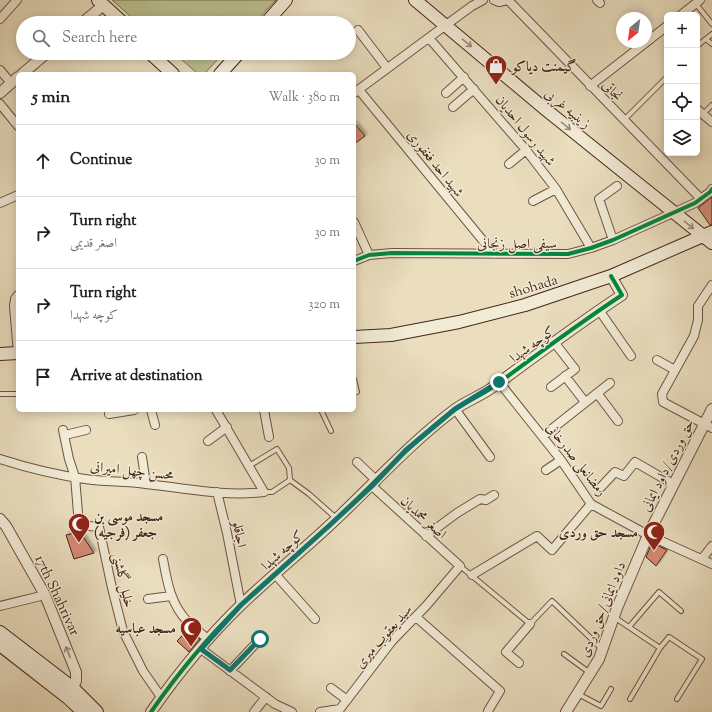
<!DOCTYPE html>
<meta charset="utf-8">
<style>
body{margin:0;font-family:"Sorts Mill Goudy",Amiri,serif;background:#f2f2f2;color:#202124}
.controls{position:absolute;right:12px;top:12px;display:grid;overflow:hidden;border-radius:6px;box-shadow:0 2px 10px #0003}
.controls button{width:36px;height:36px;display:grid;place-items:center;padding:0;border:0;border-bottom:1px solid #e0e0e0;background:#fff;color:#202124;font:20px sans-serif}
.compass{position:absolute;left:616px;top:12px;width:36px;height:36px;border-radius:50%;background:#fff;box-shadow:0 2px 10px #0003;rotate:209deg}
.stop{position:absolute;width:12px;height:12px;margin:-9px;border:3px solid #0f766e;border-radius:50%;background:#fff}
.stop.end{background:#0f766e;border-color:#fff;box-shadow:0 1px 4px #0008}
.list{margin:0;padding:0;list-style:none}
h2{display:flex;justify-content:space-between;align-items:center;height:52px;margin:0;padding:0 16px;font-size:17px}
h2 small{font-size:13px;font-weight:400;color:#757577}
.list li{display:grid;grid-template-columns:26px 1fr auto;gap:12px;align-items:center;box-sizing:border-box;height:72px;padding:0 16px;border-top:1px solid #e0e0e0}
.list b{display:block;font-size:15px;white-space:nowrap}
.list p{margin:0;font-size:13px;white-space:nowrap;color:#757577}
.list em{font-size:13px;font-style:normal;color:#757577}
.icon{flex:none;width:22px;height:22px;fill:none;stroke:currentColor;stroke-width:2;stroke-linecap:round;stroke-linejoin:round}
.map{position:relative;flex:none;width:712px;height:712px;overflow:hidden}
.search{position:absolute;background:#fff;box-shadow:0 2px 10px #0003;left:16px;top:16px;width:340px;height:44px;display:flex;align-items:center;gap:10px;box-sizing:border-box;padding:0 14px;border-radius:22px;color:#757577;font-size:15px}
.panel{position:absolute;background:#fff;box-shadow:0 2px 10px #0003;left:16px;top:72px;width:340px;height:340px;border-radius:6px}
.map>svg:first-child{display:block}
</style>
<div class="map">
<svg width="712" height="712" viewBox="0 0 712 712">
<defs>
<filter id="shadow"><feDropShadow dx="2.5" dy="-2.5" stdDeviation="1" flood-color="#0004"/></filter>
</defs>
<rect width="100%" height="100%" fill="#eadebf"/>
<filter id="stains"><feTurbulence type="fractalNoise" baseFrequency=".005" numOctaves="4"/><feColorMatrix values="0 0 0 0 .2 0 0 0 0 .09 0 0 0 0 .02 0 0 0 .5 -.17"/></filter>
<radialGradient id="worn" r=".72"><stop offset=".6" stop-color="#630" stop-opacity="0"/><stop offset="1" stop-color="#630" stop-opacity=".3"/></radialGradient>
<path fill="#bac08f" stroke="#807252" d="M 112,0 L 276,0 L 254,23 L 138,23 Z
M 174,53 L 224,53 L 204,74 L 198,74 Z"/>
<path fill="#d68b74" stroke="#452515" filter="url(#shadow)" d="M 354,123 L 365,136 L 354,144 Z
M 712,197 L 712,225 L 710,225 L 698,208 Z
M 80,532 L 94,553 L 74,559 L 66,535 Z
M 652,543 L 667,550 L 656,566 L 646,557 Z
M 188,630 L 200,639 L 189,652 L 177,641 Z"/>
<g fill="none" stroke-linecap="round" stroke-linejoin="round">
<g stroke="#6e5340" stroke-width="6">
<path id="service" d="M 696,4 L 712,24
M 706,39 L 712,44
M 697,46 L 712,34
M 703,114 L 712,105
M 624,120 L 667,77
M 354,379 L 357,392 L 354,393
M 0,394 L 18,394
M 321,410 L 331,431
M 249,466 L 277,449 L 289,468 L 290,480
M 264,492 L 272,492 L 290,480 L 309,494 L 336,518
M 460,566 L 530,624 L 552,601 L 602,649
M 614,617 L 660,648
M 629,627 L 659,592 L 681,611
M 564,654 L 590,673
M 578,694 L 601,706 L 611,689
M 630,699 L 660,648 L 669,637 L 702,659 L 677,699"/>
</g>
<g stroke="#6e5340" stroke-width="10">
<path id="minor" d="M 494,0 L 499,2 L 508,0
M 508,0 L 701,199
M 597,0 L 600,3
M 681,15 L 700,0
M 0,19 L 17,0
M 358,30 L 387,68
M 429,38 L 526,150 L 556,189 L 591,248
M 0,70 L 11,83
M 590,86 L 667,26
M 359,90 L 494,254
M 354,93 L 446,25 L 472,6 L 483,0
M 446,93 L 464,77
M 0,104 L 18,126
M 453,107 L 474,89
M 697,109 L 712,122
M 509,164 L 526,150
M 533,201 L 556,189
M 0,203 L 18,195
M 354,222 L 369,255
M 613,240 L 599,199 L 617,186
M 354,261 L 369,255 L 392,253 L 568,254 L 591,248 L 613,240 L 695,203 L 710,192 L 712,189
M 712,285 L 698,306 L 698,320 L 694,336 L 662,394 L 663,402 L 712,428
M 599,310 L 631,356
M 18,353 L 14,306 L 15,299 L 18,295
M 657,360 L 675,370
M 565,376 L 585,402
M 499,382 L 561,460 L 591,504 L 648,535 L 712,564
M 551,387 L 575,369 L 554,342
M 597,393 L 618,421
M 455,409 L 490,457
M 151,410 L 155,425
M 264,410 L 269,437
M 109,414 L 134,410
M 63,430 L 69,459 L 75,477 L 79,525 L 99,527 L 112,588 L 123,631 L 143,671 L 161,697
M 65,435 L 86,430
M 543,436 L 610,383
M 208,441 L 227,427
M 142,457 L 146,484
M 0,459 C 28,468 57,475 85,479 C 105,482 126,481 146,484 C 185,488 224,497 264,492 L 216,410
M 357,462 L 377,481
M 546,470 L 561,460
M 601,487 L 615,472 L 624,476 L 635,462 L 673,484
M 217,492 L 227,533 L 241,605
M 426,536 L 457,513 L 480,499 L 486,500 L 494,495
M 163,559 C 167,582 171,605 188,622 C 194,628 202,634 209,640
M 702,559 L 712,546
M 275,574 L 315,619
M 472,575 L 537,536 L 552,550 L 591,504
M 148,599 L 171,596
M 0,606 L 45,595
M 416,617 L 500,691 L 488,711
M 201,649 L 275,704 L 292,712
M 519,663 L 506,652 L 530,624
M 230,671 L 260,639
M 331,688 L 347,700
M 254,712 L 266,697
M 320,712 L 340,709 L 392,641 L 426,606 L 460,566 L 372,486"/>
</g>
<g stroke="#6e5340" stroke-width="12">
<path id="tertiary" d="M 82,23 L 100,8
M 22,74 L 47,53
M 0,93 L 18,77
M 0,519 L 6,526 L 45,595 L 76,672 L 76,681 L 69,695
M 151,712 C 176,676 209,636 241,605 C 270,577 301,552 331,524 C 372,486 409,444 454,410 C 466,401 481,396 493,387 C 535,356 578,324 622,295 L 611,276
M 566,712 L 599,659 L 617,608 L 648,535 L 712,409"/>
</g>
<g stroke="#452515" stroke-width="14">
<path id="secondary" d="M 98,0 L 123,23
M 415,0 L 545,109 L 712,243
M 266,23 L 286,0
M 150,53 L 173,74
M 220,74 L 239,53
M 354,337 L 391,335 L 459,322 L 525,305 L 611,276 L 712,232
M 0,354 L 18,353
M 0,632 L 73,688 L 97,712
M 0,645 L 68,698 L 83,712"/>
</g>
<use href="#service" stroke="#f1ead5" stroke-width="4"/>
<use href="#minor" stroke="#f1ead5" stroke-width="8"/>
<use href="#tertiary" stroke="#f1ead5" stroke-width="10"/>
<use href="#secondary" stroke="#f1ead5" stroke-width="12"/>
<g stroke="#f1ead5" stroke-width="6">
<path id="cycleway" d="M 354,261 L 369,255 L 392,253 L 568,254 L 591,248 L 613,240 L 695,203 L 710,192 L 712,189
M 151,712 C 176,676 209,636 241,605 C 270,577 301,552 331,524 C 372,486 409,444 454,410 C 466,401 481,396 493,387 C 535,356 578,324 622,295 L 611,276"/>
</g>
<use href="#cycleway" stroke="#00873e" stroke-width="4"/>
</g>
<defs><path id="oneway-shaft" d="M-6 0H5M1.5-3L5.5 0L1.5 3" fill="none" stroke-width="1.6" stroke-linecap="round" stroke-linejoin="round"/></defs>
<g stroke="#9b8875">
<use href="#oneway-shaft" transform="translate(467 43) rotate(40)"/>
<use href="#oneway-shaft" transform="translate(566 126) rotate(39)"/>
<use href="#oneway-shaft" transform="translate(689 225) rotate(39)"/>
<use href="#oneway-shaft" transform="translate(68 652) rotate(-112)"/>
</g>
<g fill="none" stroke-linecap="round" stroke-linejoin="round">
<path stroke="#0f766e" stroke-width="5" d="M 260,639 L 230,670 L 201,649 L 241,605 L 331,524 L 372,486 L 406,450 L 455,409 L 499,382"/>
</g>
<defs>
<g id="shop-pin" transform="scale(1.15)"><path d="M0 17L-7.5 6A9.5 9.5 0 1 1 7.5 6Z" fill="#8f2418" stroke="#f1ead5"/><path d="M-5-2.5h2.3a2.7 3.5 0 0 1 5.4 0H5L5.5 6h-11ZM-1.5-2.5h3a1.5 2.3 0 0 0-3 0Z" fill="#fff"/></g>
<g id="mosque-pin" transform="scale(1.15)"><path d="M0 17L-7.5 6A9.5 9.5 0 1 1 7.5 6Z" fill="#8f2418" stroke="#f1ead5"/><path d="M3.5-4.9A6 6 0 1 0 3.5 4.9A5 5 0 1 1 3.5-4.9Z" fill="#fff"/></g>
</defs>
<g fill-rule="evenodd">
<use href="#shop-pin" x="496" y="66"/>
<use href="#mosque-pin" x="79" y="524"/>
<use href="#mosque-pin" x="654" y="532"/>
<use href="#mosque-pin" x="191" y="628"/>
</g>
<g text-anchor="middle" stroke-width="3" stroke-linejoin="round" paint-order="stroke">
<g font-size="14" font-weight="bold" fill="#452515" stroke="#f1ead5" text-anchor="start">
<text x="512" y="71">گیمنت دیاکو</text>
<text x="94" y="521">مسجد موسی بن<tspan x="94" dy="16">جعفر (فرجیه)</tspan></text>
<text x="638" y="537" text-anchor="end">مسجد حق وردی</text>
<text x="176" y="633" text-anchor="end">مسجد عباسیه</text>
</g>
<g font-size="14" fill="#452515" stroke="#f1ead5">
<text transform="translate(613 90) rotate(46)" y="5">نجاتی</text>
<text transform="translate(568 108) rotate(39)" y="5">زینبیه غربی</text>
<text transform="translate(526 130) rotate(51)" y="5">شهید رسول احدیان</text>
<text transform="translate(436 163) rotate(51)" y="5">شهید احد فغفوری</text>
<text x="517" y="248">سیفی اصل زنجانی</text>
<text transform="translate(533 286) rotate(-17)" y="5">shohada</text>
<text transform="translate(532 344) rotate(-36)" y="5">کوچه شهدا</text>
<text transform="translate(577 459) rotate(52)" y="5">رمضانعلی صدرخانی</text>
<text transform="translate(667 465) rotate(-63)" y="5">حق وردی/داود ایمانی</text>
<text transform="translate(132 470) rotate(6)" y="5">محسن چهل امیرانی</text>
<text transform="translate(424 517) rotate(42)" y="5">اصغر محمدیان</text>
<text transform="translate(240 534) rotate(79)" y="5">اجاقلو</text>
<text transform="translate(282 550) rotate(-42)" y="5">کوچه شهدا</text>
<text transform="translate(124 580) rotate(77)" y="5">خلیل گلشنی</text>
<text transform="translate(58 595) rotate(65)" y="5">17th Shahrivar</text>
<text transform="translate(602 609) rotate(-68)" y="5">داود ایمانی/حق وردی</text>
<text transform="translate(383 636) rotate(-49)" y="5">سید یعقوب میری</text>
</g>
</g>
<rect width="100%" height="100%" filter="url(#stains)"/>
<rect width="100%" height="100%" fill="url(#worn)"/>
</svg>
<div class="controls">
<button>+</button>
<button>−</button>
<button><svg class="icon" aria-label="locate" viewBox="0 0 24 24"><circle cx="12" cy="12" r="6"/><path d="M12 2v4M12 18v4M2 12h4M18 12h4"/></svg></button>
<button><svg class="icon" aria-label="layers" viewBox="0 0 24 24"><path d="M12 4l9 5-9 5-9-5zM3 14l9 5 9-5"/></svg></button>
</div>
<svg class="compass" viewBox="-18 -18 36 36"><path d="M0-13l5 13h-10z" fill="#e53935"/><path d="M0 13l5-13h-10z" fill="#757577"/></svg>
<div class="stop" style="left:260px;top:639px"></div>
<div class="stop end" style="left:499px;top:382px"></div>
<div class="search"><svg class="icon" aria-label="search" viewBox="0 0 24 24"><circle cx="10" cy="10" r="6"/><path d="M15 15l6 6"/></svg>Search here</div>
<section class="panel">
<h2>5 min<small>Walk · 380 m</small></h2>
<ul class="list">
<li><svg class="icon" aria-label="ahead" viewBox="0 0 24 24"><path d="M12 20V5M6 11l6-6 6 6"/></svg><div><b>Continue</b></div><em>30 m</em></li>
<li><svg class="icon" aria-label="right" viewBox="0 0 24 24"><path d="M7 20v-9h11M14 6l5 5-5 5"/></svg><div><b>Turn right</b><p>اصغر قدیمی</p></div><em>30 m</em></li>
<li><svg class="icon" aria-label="right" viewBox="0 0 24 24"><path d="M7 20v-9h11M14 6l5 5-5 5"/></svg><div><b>Turn right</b><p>کوچه شهدا</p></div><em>320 m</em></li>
<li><svg class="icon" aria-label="arrive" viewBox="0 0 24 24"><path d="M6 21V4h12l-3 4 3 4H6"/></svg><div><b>Arrive at destination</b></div></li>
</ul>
</section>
</div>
